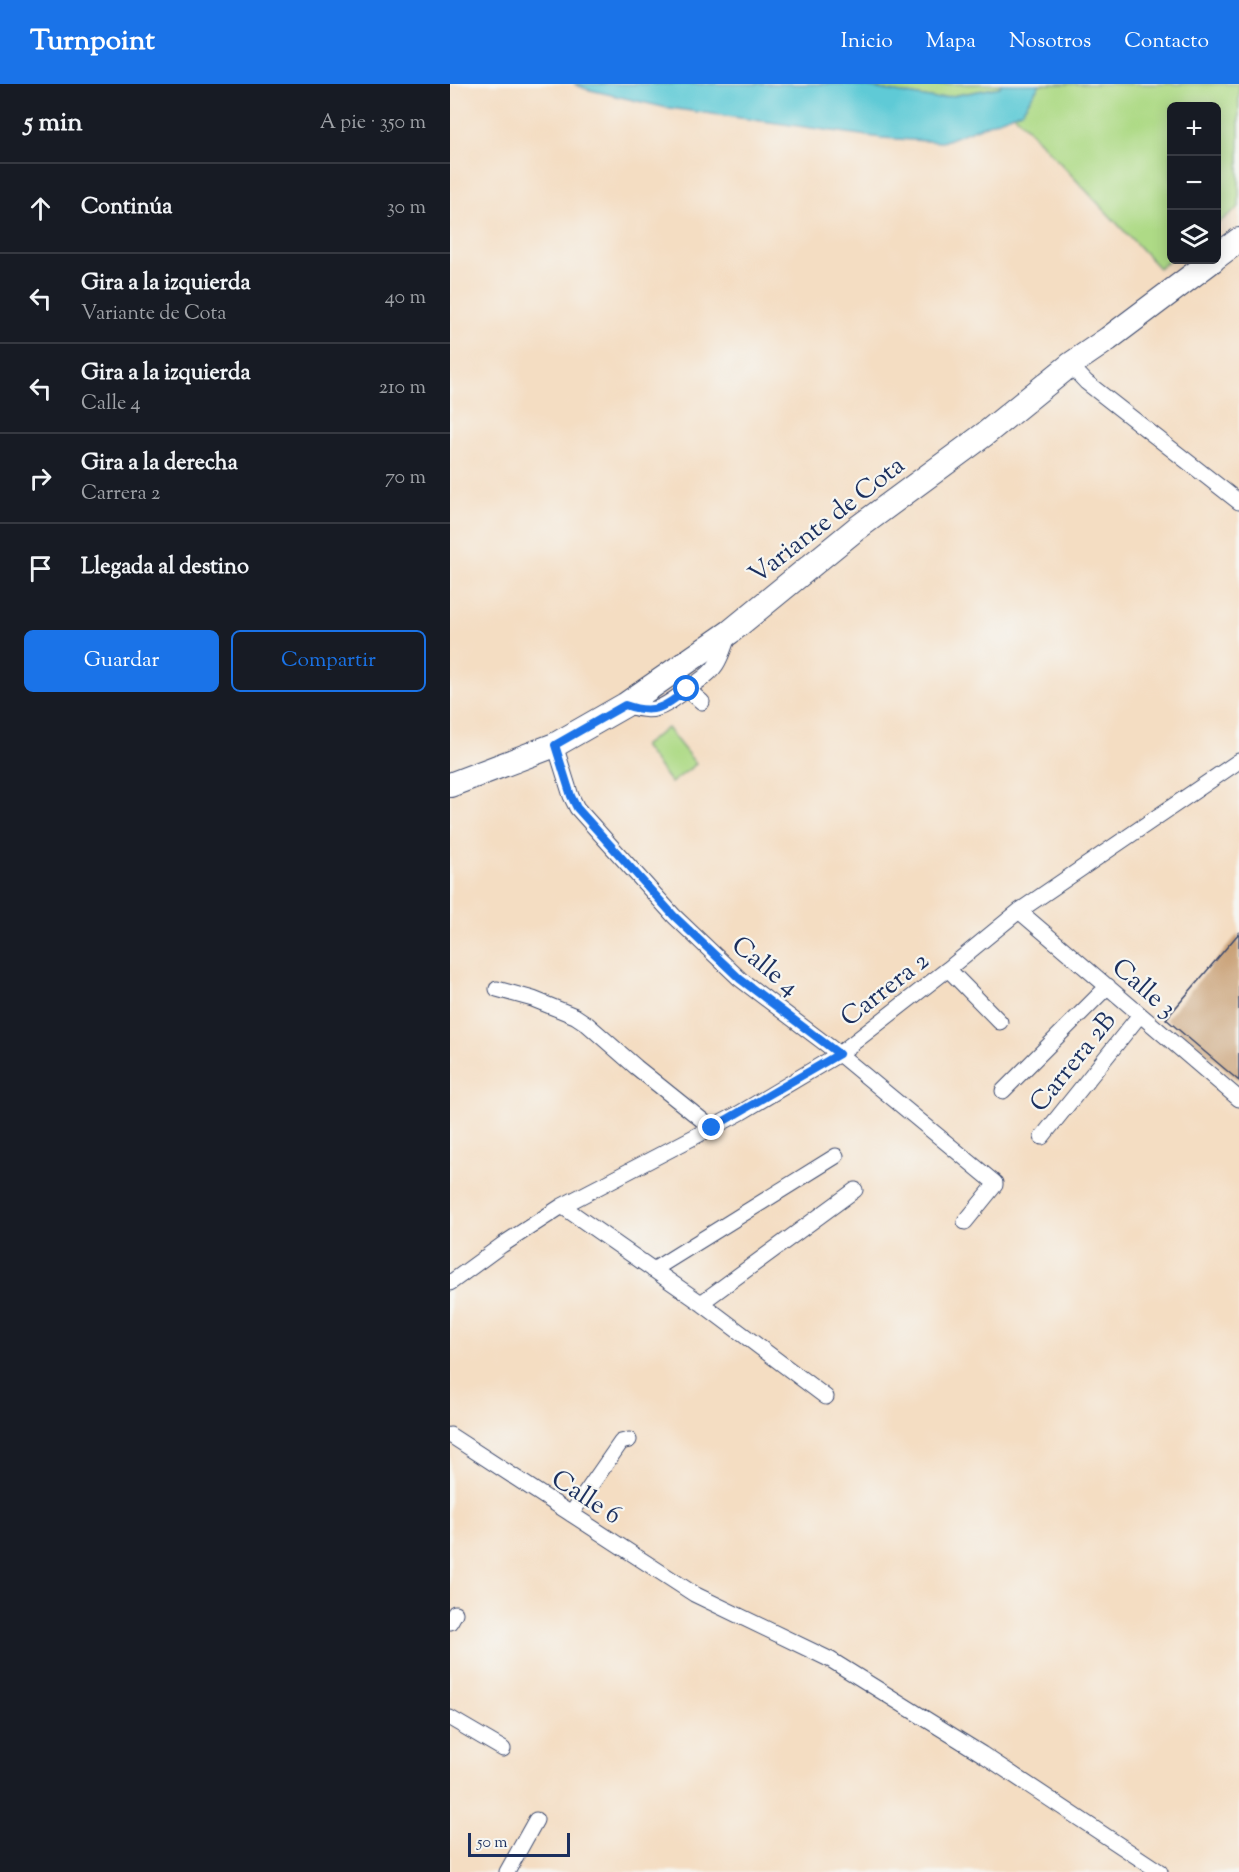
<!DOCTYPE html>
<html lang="es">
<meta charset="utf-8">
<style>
body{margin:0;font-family:"Sorts Mill Goudy",serif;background:#242831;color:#f1f3f6}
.controls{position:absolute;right:18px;top:18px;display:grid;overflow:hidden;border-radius:9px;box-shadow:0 3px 15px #0003}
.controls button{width:54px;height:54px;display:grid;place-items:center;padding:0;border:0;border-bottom:2px solid #363941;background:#171b24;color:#f1f3f6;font:30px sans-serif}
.scale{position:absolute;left:18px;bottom:15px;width:102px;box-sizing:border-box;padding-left:6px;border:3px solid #1b2f5e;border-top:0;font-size:16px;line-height:21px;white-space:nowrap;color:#1b2f5e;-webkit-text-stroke:4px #f6f6f2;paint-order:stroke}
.stop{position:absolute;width:18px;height:18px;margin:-14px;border:4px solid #1a73e8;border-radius:50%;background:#fff}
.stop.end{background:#1a73e8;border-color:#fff;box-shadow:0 2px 6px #0008}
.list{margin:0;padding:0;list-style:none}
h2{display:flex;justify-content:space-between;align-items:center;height:78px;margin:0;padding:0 24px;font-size:26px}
h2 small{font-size:20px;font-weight:400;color:#9ea1a6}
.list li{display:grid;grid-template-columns:39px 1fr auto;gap:18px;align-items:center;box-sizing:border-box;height:90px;padding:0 24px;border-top:2px solid #363941}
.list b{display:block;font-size:22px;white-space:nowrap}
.list p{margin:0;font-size:20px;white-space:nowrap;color:#9ea1a6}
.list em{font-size:20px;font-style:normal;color:#9ea1a6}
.actions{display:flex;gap:12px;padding:18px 24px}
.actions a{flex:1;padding:14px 0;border:2px solid #1a73e8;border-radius:9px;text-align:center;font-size:21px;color:#1a73e8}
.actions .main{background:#1a73e8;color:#fff}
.icon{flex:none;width:33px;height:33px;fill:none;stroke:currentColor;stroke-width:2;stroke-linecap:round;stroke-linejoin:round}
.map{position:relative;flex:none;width:789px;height:1788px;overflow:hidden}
header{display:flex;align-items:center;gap:36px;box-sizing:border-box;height:84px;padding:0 30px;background:#1a73e8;color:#fff}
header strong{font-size:28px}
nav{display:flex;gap:33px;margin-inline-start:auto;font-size:21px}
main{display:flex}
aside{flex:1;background:#171b24}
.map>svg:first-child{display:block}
</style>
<header>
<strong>Turnpoint</strong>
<nav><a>Inicio</a><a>Mapa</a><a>Nosotros</a><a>Contacto</a></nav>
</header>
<main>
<aside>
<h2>5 min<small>A pie · 350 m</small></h2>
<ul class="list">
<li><svg class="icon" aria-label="ahead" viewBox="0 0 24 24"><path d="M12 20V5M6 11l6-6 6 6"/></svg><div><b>Continúa</b></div><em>30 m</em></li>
<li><svg class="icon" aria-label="left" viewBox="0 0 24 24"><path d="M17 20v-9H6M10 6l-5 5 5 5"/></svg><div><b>Gira a la izquierda</b><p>Variante de Cota</p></div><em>40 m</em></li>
<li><svg class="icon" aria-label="left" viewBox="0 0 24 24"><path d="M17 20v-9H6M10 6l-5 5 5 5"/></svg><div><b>Gira a la izquierda</b><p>Calle 4</p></div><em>210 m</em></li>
<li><svg class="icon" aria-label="right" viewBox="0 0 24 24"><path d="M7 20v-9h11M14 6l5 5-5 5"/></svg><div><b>Gira a la derecha</b><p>Carrera 2</p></div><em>70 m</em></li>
<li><svg class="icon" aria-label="arrive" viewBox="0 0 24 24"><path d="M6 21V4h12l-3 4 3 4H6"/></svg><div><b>Llegada al destino</b></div></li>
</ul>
<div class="actions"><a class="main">Guardar</a><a>Compartir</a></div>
</aside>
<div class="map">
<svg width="789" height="1788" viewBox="0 0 789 1788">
<rect width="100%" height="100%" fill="#f6f6f2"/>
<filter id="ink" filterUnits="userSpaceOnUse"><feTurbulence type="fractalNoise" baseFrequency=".0167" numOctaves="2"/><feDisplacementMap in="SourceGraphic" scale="12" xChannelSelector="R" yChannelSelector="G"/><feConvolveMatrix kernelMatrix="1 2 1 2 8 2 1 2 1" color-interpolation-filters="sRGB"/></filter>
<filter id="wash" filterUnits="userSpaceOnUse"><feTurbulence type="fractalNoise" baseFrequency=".008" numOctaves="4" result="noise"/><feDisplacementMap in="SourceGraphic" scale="24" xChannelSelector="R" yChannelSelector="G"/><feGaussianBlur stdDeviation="1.35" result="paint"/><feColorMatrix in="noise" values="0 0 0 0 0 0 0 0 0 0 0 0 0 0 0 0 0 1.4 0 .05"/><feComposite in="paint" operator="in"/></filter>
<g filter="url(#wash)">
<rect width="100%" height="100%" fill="#f4ddc2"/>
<path fill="#aeda86" stroke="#648472" stroke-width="1.5" d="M 399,0 L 551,0 L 550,3 L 486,15 Z
M 590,0 L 789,0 L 789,123 L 767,140 L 766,22 L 722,22 L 721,175 L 709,184 L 564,30 L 572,26 Z
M 217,644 L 246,680 L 221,699 L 193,662 Z"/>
<path fill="#5ecad6" stroke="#3c7c9a" stroke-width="1.5" d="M 124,0 L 399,0 L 486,15 L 550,3 L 551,0 L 590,0 L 572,27 L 492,58 L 432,54 L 213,23 L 136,5 Z"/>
<g id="blocks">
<path fill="#caa379" d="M 789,849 L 789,997 L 716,935 Z"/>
</g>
</g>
<g filter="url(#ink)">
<use href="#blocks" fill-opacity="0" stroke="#3c496d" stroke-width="1.5"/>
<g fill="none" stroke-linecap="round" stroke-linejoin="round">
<g stroke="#3c496d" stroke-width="17">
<path id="minor" d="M 620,281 L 636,298 L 789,418
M 237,605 L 252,618
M 175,621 C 206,632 213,623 238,605 C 248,597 259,592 266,581 C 272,572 275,560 279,550
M 105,661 L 121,712 L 127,724 L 224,832 L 290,895 L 389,970 L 545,1099 L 545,1101 L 515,1138
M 569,827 L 789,1015
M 498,885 L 550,938
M 47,905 L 83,915 L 125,932 L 137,940 L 186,983 L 262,1044
M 553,1007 L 658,902
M 592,1053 L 689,932
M 112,1122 L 251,1219 L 376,1313
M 203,1186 L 386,1072
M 0,1199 L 52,1161 L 112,1122 L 290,1029 L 389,970 L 498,885 L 569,827 L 789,677
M 251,1219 L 405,1106
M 0,1351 L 244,1510 L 381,1576 L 532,1670 L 710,1788
M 121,1430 L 171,1358 L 179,1356
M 0,1538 L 5,1529
M 0,1634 L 53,1665
M 57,1788 L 86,1736"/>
</g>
<g stroke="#3c496d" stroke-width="26">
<path id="primary" d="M 766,173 L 789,156
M 0,701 L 105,661 L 175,621 L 280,548 L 406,445 L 535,350 L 620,281 L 658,255 L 763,176"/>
</g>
<use href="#minor" stroke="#fff" stroke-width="15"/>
<use href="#primary" stroke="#fff" stroke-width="24"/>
</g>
</g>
<g fill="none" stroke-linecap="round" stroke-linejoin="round" filter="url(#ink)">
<path stroke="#1a73e8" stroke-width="8" d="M 237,605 C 215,624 203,631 175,621 L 105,661 L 121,712 L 127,724 L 224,832 L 290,895 L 389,970 L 262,1044"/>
</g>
<g text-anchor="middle" stroke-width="4.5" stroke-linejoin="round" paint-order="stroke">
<g font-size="26" fill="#1b2f5e" stroke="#f6f6f2">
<text transform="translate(376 435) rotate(-38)" y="9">Variante de Cota</text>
<text transform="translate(316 881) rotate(39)" y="9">Calle 4</text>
<text transform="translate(695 903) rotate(41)" y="9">Calle 3</text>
<text transform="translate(434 904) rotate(-38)" y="9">Carrera 2</text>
<text transform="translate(622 977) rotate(-51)" y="9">Carrera 2B</text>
<text transform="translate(137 1412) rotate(33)" y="9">Calle 6</text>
</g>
</g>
</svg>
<div class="controls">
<button>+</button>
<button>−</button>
<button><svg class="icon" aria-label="layers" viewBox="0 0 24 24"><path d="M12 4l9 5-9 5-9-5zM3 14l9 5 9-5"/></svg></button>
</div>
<div class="scale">50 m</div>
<div class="stop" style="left:237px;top:605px"></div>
<div class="stop end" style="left:262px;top:1044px"></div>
</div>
</main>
